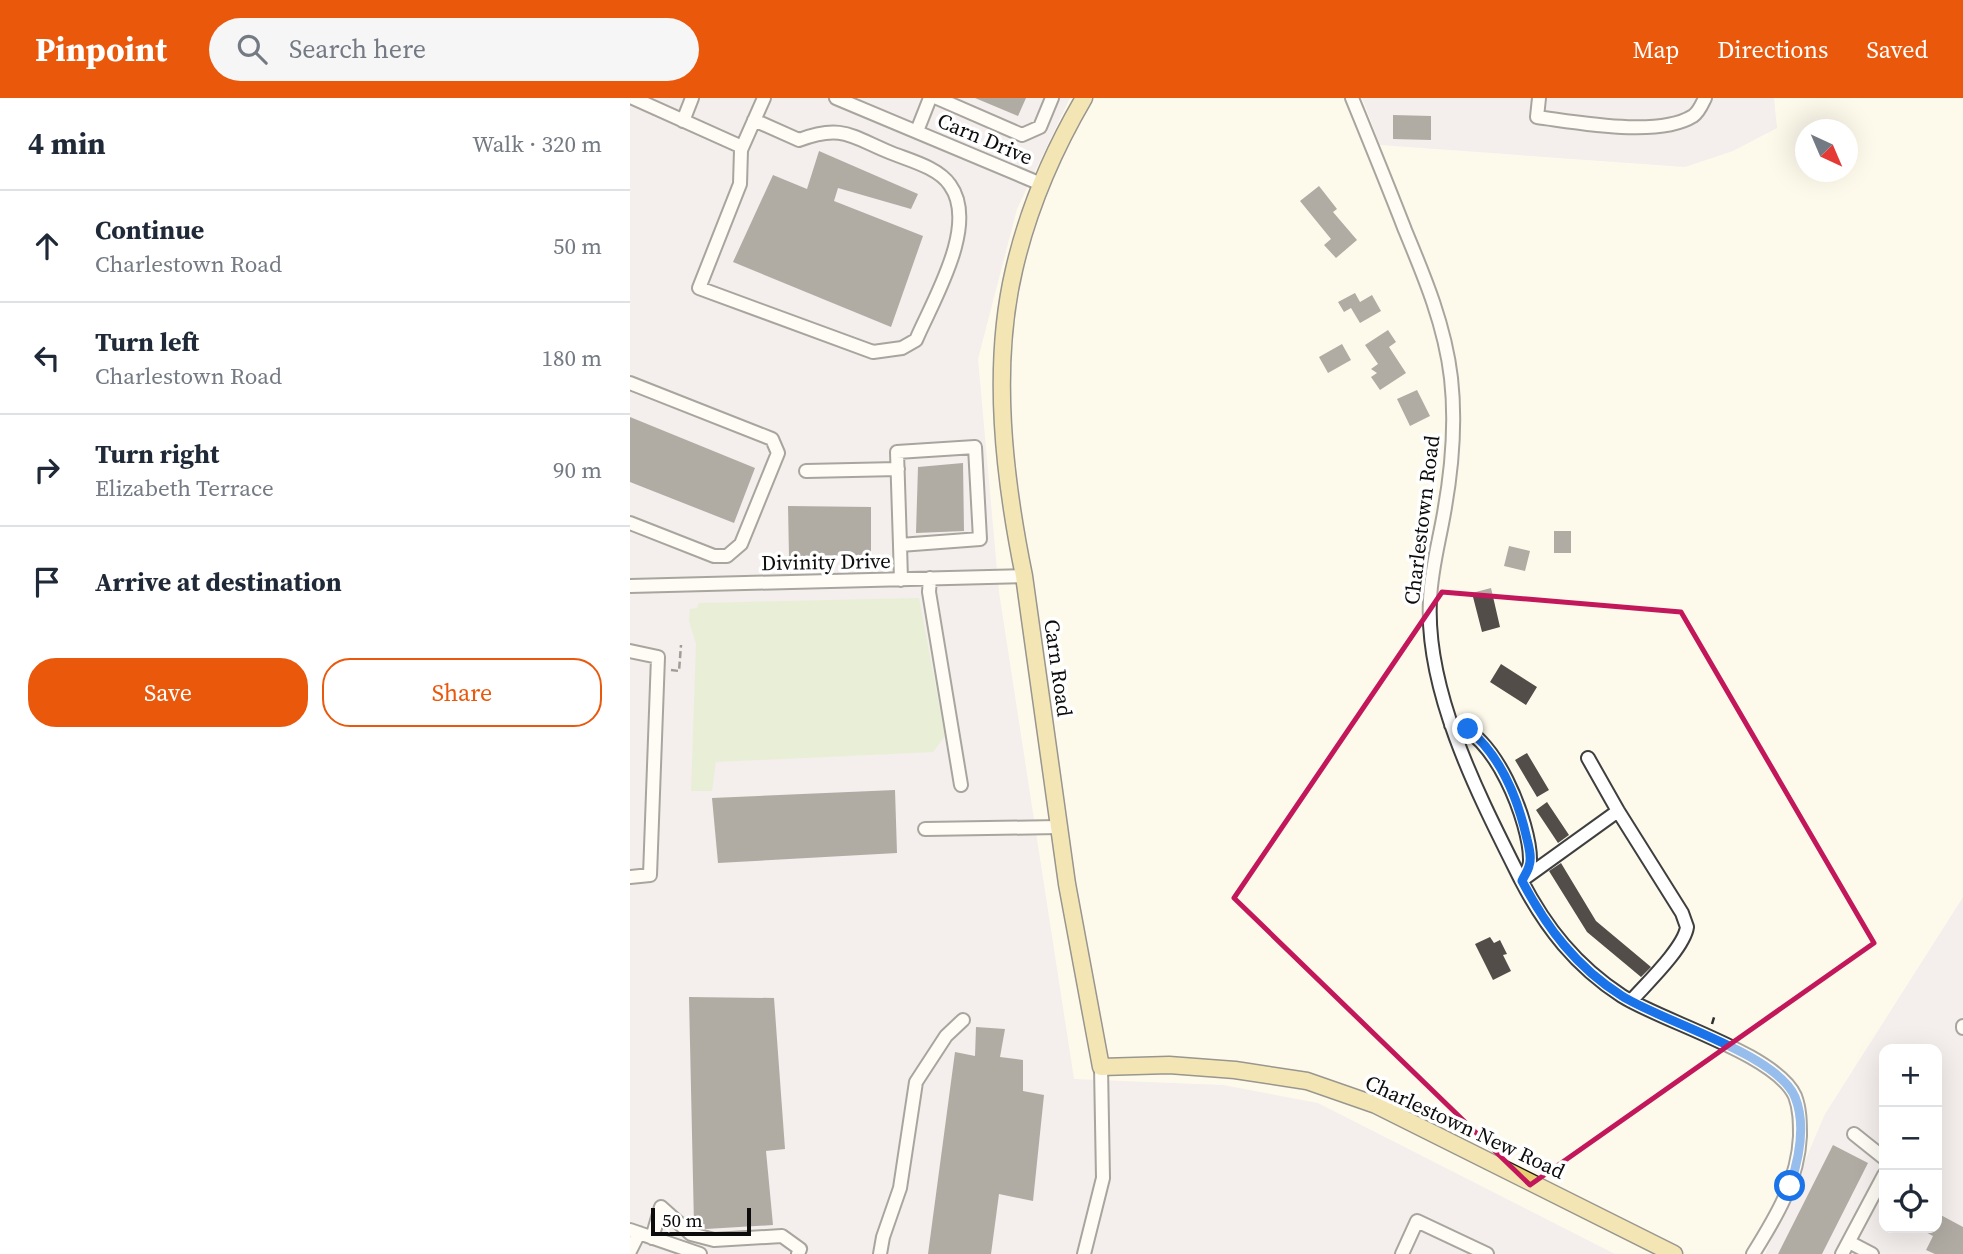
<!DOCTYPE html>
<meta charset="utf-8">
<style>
body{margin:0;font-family:"Source Serif 4",serif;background:#f6f6f7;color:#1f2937}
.controls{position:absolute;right:21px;bottom:21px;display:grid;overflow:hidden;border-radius:14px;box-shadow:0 7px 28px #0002}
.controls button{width:63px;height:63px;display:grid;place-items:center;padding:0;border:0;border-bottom:2px solid #e0e1e3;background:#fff;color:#1f2937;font:35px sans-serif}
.compass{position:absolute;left:1165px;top:21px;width:63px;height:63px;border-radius:50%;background:#fff;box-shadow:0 7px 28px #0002;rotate:136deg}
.scale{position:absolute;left:21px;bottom:18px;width:100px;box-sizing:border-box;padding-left:7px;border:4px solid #0c0c0c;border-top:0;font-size:19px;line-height:24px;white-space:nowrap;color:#0c0c0c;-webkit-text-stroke:5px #fff;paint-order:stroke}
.stop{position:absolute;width:21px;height:21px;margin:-16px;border:5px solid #1a73e8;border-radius:50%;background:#fff}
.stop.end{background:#1a73e8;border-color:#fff;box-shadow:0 2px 7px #0008}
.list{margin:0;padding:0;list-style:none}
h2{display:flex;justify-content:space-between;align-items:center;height:91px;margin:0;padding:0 28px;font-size:30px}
h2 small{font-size:23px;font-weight:400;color:#747a83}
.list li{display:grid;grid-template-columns:46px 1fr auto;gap:21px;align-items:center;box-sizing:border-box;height:112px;padding:0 28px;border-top:2px solid #e0e1e3}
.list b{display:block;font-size:26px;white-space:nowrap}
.list p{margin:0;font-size:23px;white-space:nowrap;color:#747a83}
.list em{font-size:23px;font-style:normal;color:#747a83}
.actions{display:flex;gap:14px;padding:21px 28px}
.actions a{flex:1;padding:16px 0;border:2px solid #ea580c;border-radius:28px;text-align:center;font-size:24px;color:#ea580c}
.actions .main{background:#ea580c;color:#fff}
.icon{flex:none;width:38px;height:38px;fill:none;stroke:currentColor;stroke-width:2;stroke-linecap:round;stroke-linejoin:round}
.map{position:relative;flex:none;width:1333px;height:1156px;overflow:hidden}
header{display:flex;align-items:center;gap:42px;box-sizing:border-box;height:98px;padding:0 35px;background:#ea580c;color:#fff}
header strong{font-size:33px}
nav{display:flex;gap:38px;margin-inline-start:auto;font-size:24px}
.search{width:490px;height:63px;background:#f6f6f7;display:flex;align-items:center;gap:18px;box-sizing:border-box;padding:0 24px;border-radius:38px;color:#747a83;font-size:26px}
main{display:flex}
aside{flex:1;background:#fff}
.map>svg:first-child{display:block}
</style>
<header>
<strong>Pinpoint</strong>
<div class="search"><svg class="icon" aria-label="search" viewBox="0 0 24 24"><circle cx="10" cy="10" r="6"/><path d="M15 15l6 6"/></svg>Search here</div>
<nav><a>Map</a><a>Directions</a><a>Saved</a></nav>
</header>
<main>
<aside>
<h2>4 min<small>Walk · 320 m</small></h2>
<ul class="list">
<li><svg class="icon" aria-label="ahead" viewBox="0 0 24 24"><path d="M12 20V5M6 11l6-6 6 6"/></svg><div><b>Continue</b><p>Charlestown Road</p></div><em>50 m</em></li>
<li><svg class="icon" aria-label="left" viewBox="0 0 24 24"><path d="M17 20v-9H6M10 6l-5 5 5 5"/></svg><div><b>Turn left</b><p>Charlestown Road</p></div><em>180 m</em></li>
<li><svg class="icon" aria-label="right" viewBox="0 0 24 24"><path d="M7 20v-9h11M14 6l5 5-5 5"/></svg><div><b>Turn right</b><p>Elizabeth Terrace</p></div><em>90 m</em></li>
<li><svg class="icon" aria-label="arrive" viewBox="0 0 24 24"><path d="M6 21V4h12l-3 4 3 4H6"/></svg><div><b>Arrive at destination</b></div></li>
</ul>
<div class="actions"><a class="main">Save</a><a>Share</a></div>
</aside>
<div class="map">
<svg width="1333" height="1156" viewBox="0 0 1333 1156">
<rect width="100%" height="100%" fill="#fdfaec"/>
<path fill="#e9e1ea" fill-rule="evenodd" d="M 0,0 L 440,0 L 387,111 L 348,261 L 369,494 L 444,981 L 593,987 L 688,1005 L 985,1156 L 0,1156 Z
M 732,0 L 1144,0 L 1147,30 L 1103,53 L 1055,69 L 750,47 Z
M 1333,799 L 1333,1156 L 1135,1156 L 1195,1016 ZM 1254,951 L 1307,951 L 1307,1130 L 1254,1130 Z"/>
<path fill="#cee3ba" d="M 289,500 L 315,638 L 303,654 L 86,664 L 82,693 L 61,693 L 66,546 L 59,523 L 60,511 L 67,510 L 69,505 Z"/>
<path fill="#534d49" d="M 345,0 L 396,0 L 388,18 Z
M 763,17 L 801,18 L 801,42 L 763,41 Z
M 189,53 L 288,96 L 281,111 L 208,90 L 204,103 L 293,138 L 261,229 L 103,164 L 143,77 L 177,91 Z
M 689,88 L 707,111 L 703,114 L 727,142 L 706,160 L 694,147 L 701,141 L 670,103 Z
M 725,195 L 730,204 L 742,197 L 751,213 L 730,225 L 721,210 L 714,214 L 708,204 Z
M 758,232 L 766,244 L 759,249 L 776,275 L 750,292 L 741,279 L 747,275 L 741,271 L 748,266 L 735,247 Z
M 712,246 L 721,262 L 698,275 L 689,259 Z
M 787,292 L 800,318 L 780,328 L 767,301 Z
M 0,319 L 125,370 L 104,425 L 0,384 Z
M 333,365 L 334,433 L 286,435 L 288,369 Z
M 158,408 L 241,409 L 241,459 L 159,458 Z
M 924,433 L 941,433 L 941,455 L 924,455 Z
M 879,448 L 900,453 L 895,473 L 874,468 Z
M 861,490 L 870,529 L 852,534 L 842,495 Z
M 871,566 L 907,589 L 896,607 L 860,584 Z
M 897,655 L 919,692 L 907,699 L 885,662 Z
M 265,692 L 267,755 L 88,765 L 82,700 Z
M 917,704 L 939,737 L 928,745 L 906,712 Z
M 931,765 L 966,823 L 1021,869 L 1011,879 L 957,834 L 919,773 Z
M 860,839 L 864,845 L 870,842 L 877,856 L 873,857 L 881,873 L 863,882 L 845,846 Z
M 59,899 L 144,900 L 155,1051 L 136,1053 L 143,1127 L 76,1131 L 64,1127 Z
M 346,929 L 375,931 L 370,959 L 393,962 L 393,993 L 414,997 L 403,1103 L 369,1096 L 361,1156 L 298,1156 L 325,954 L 345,958 Z
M 1203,1047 L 1238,1065 L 1192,1156 L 1148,1156 Z
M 1307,1115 L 1333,1129 L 1333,1156 L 1305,1156 L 1296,1152 L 1303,1138 L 1288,1130 L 1307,1130 Z"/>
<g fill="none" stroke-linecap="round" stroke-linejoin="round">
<g stroke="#3f3f3f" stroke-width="16">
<path id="minor" d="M 3,0 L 112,49
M 206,0 L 411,86
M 307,0 L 392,37 L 410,29 L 422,0
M 722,0 C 740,44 758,88 775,132 C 795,180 815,228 821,280 C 826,324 822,371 814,415 C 809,444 801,472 800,502 C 795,595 850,700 891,782 C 916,830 946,868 992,898 C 1033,924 1146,956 1165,998 C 1170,1011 1170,1025 1170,1038 C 1168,1083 1146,1119 1123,1156
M 909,0 L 907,19 C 946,24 1028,40 1063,18 C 1069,14 1072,6 1075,0
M 124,22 L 169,42 C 211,26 221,38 259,54 C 278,62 308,69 320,87 C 349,127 303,202 286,242 L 272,250 L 243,254 L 69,190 L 110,86 L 111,52 L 134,0
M 53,23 L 62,0
M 287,33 L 300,0
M 0,285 L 142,341 L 148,355 L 111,446 L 97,458 L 84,458 L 0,425
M 176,373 L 268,371
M 270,447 L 267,354 L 345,349 L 350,441 L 270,447 L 271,482
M 300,480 L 299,494 L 331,687
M 0,488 L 394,478
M 0,553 L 28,559 L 20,777 L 0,779
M 821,627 C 863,629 901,726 900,763 C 900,770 895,776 892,783
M 958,660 L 988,713 L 1052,815 L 1057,829 C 1054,850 1016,886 1001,903
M 295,731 L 429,729
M 895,780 L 988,713
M 1333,928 L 1333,930
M 1224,1036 L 1254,1060
M 0,1132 L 70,1156
M 22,1140 L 31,1109 L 61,1136 L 84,1142 L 152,1138 L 170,1151 L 168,1156
M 1219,1144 L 1242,1156
M 0,1153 L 9,1135
M 250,1156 L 253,1139 L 270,1090 L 286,984 L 316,938 L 333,922
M 454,1156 L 473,1080 L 471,969
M 772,1156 L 787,1123 L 857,1156
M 1212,1156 L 1254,1077"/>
</g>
<g stroke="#1d1d1d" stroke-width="19">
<path id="major" d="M 454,0 C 423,53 398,111 384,172 C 361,270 374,380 394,478 L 437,786 L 471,969 L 539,967 L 605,972 L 677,983 L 746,1007 L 1044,1156"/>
</g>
<path stroke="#2e2e2e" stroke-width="2.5" stroke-dasharray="7 3.5" stroke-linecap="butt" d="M 41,572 L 49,573 L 51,547
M 1082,926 L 1085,916"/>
<use href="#minor" stroke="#fff" stroke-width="12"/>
<use href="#major" stroke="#e9cf70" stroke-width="16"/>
</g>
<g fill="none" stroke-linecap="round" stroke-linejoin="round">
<path stroke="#1a73e8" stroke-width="9" d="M 838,631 C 871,658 888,701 897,741 C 899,749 902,760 899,768 C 898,773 894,778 892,783 C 917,830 946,869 992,898 C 1033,924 1147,956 1165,999 C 1176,1026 1169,1061 1160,1088"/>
</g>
<path d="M0 0H1333V1156H0ZM 812,494 L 1051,514 L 1244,845 L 900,1087 L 604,800 Z" fill="#fdfaec" fill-opacity=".55" fill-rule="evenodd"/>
<path fill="none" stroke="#c2185b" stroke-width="5" stroke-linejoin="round" d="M 812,494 L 1051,514 L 1244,845 L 900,1087 L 604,800 Z"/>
<g text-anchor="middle" stroke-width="7" stroke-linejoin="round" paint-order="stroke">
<g font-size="21" fill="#0c0c0c" stroke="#fff">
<text transform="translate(355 41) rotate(23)" y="7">Carn Drive</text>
<text transform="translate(792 422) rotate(-83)" y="7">Charlestown Road</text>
<text transform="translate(196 464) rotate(-1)" y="7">Divinity Drive</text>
<text transform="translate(428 570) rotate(82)" y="7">Carn Road</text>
<text transform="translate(835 1029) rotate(25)" y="7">Charlestown New Road</text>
</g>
</g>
</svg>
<div class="controls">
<button>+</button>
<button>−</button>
<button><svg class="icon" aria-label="locate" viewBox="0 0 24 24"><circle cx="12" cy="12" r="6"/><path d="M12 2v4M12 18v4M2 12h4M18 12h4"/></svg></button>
</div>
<svg class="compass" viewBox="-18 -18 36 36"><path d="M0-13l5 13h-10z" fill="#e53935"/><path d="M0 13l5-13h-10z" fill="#747a83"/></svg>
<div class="scale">50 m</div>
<div class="stop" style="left:1160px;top:1088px"></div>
<div class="stop end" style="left:838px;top:631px"></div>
</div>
</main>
